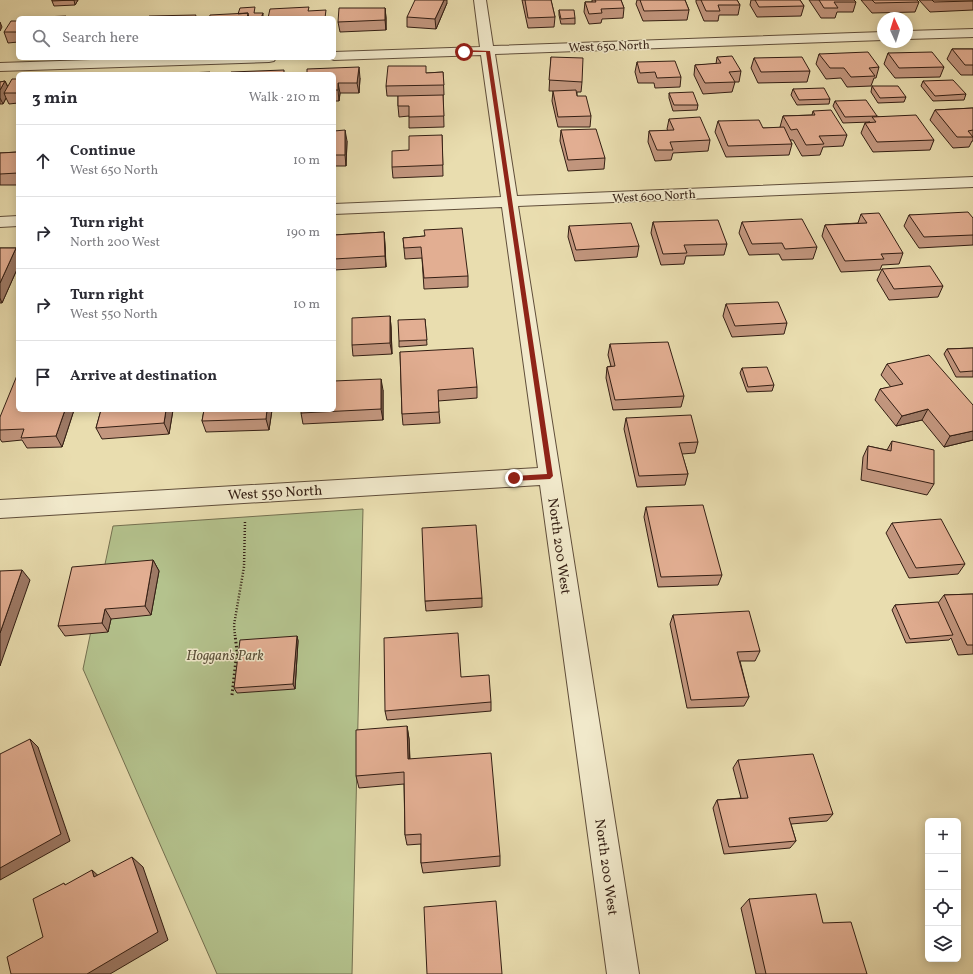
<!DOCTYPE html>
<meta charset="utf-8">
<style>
body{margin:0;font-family:Vollkorn,serif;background:#f2f2f3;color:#2b2b33}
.controls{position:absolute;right:12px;bottom:12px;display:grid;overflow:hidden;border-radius:6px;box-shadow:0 2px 10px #0003}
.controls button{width:36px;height:36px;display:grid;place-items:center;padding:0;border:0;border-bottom:1px solid #e1e1e2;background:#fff;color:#2b2b33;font:20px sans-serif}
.compass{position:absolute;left:877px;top:12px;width:36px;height:36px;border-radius:50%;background:#fff;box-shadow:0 2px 10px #0003;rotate:356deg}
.stop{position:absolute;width:12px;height:12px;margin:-9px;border:3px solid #8f2418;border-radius:50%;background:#fff}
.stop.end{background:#8f2418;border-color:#fff;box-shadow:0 1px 4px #0008}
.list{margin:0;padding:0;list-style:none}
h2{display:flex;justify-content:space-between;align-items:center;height:52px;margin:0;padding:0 16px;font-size:17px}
h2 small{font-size:13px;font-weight:400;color:#7c7c81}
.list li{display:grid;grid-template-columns:26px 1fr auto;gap:12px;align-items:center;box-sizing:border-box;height:72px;padding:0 16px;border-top:1px solid #e1e1e2}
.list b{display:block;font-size:15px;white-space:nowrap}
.list p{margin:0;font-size:13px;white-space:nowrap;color:#7c7c81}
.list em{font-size:13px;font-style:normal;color:#7c7c81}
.icon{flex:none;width:22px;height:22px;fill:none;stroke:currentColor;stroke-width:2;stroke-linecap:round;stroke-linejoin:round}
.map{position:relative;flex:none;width:973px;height:974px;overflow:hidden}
.search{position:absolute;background:#fff;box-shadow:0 2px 10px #0003;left:16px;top:16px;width:320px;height:44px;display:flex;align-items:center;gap:10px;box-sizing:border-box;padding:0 14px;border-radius:6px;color:#7c7c81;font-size:15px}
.panel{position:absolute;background:#fff;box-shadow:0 2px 10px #0003;left:16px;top:72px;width:320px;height:340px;border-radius:6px}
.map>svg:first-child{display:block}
</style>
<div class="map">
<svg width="973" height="974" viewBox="0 0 973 974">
<rect width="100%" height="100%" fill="#e9ddaf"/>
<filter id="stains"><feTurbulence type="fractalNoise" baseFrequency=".005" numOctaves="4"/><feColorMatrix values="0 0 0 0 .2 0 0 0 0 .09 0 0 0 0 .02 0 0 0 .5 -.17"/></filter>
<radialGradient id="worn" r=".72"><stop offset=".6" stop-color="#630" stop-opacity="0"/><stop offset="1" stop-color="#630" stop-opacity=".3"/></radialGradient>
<path fill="#b4c28d" stroke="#747050" d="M 363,509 L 352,974 L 217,974 L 83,669 L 113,526 Z"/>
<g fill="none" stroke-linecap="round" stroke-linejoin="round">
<g stroke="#604e3a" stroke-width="2">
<path id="street" d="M 474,0 L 486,0 L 493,46 L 883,32 L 883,40 L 495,54 L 517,196 L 973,177 L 973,187 L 518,206 L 639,974 L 607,974 L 540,485 L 0,518 L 0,500 L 538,468 L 502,207 L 334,214 L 334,204 L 501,197 L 481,55 L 334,60 L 329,58 L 334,58 L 334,52 L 480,47 Z
M 973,29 L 973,37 L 907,39 L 907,31 Z
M 150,58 L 276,58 L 274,61 L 269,62 L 0,71 L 0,63 Z
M 18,216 L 18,226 L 0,227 L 0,217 Z"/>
</g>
<path stroke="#331e13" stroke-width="2.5" stroke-dasharray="1 2" stroke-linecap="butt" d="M 235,636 L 234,625 L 244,567 L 245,521"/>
<path stroke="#331e13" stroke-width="3" stroke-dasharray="1.5 2.5" stroke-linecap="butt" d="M 232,695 L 237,651 L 235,635"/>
<use href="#street" fill="#f1e9cb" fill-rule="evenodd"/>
</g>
<path fill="#c2967e" stroke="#331e13" d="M 52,0 L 78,0 L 75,5 L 54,6 L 52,1 Z
M 522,0 L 551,0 L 555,17 L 554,27 L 528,28 Z
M 592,0 L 621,0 L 624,8 L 623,18 L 602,19 L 601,23 L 589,24 L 584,12 L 585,2 L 592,2 Z
M 637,0 L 685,0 L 689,10 L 687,20 L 643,21 L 636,4 Z
M 696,0 L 737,0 L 740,5 L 738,15 L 719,15 L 718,21 L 704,21 L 696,2 Z
M 751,0 L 800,0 L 804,6 L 801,16 L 757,17 L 750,5 Z
M 809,0 L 854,0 L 856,2 L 853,12 L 837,12 L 835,18 L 821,18 Z
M 861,0 L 917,0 L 919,2 L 915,12 L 872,13 Z
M 919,0 L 973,0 L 973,10 L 930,12 Z
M 447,3 L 436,29 L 407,27 L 407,17 Z
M 385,8 L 386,18 L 386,30 L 340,32 L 338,22 Z
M 559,10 L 575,18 L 575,24 L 561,24 L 559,15 Z
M 18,21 L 18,42 L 8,43 L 4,32 Z
M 952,49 L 973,49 L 973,75 L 961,75 L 947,59 Z
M 888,53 L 944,67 L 940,77 L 895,78 L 884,64 Z
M 819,54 L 879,67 L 876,78 L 874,78 L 871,86 L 847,87 L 841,78 L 826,79 L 816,64 Z
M 551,57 L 582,82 L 581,92 L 577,92 L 577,96 L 591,116 L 590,127 L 558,127 L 552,101 L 553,91 L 549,91 Z
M 717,57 L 741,71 L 739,82 L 735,82 L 732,92 L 703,94 L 694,75 L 695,65 L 716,64 Z
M 754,58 L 810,71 L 807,82 L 758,83 L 751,68 Z
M 637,62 L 681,77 L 680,87 L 655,88 L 654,83 L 638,83 L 635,72 Z
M 443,72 L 444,95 L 443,95 L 444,127 L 409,128 L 409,116 L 399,117 L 398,106 L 398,96 L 387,96 L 386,86 L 427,73 Z
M 334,74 L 360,78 L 359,93 L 340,93 L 339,101 L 334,101 Z
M 18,79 L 18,103 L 9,104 L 6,98 L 3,104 L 0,104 L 0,82 L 5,81 L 8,87 Z
M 923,81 L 966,94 L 964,100 L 933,101 L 921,86 Z
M 872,86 L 906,97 L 904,102 L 878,103 L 871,92 Z
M 793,89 L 830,99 L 829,104 L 797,105 L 791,95 Z
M 669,93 L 698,105 L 697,110 L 673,111 L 669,98 Z
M 835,101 L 877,116 L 934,140 L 930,150 L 873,152 L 861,133 L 865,123 L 870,122 L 843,123 L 833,106 Z
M 973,108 L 973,141 L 972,141 L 969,147 L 953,148 L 930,120 L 935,110 Z
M 813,111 L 847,135 L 843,146 L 823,147 L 820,155 L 802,156 L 793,140 L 790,140 L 792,144 L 789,155 L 726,157 L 715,132 L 718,121 L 763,128 L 780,128 L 780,127 L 783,116 L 812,115 Z
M 669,119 L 710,140 L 708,151 L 673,153 L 671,160 L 655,161 L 648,142 L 649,131 L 668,131 L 667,129 Z
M 561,130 L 605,158 L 604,169 L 568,171 L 560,141 Z
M 334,131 L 347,141 L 346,166 L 334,166 Z
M 442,135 L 443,176 L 393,178 L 392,167 L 409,150 Z
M 18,152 L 18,185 L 0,185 L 0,153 Z
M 861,214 L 903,253 L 899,264 L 882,265 L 880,270 L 841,272 L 822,236 L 825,225 L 858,223 Z
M 909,215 L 973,218 L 973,245 L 919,248 L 904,226 Z
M 653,222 L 727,244 L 724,255 L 686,256 L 684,264 L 661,265 L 651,233 Z
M 742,222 L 817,247 L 813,259 L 782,260 L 779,254 L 749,255 L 739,233 Z
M 569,226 L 639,246 L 637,257 L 575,261 L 568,237 Z
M 384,232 L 386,267 L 334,270 L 334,235 Z
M 425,236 L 468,276 L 468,287 L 424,289 L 422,258 L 405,259 L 403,238 Z
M 0,248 L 16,248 L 18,251 L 18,267 L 2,303 L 0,303 Z
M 882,269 L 943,286 L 938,297 L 889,300 L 877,280 Z
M 726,304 L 787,323 L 784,334 L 732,337 L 723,316 Z
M 390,316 L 391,327 L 392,354 L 353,356 L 352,345 Z
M 425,319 L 427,345 L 399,347 L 399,341 Z
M 610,344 L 684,396 L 681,407 L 613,410 L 606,378 L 607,367 L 611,366 L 608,355 Z
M 973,348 L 973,377 L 956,377 L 944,354 L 947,349 Z
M 400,352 L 477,387 L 477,398 L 438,401 L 440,423 L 403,425 L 402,414 Z
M 887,364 L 973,405 L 973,440 L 944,447 L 922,420 L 896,426 L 875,400 L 880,389 L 891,387 L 881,375 Z
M 742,368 L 774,385 L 772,391 L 747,392 L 740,373 Z
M 383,390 L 383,420 L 303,424 L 301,413 Z
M 18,410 L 74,410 L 62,447 L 27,448 L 22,440 L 2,442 L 0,439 L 0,417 Z
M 101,410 L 173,410 L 169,434 L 102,439 L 96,428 Z
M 204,410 L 272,410 L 269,430 L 206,432 L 202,421 Z
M 626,418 L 698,442 L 695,453 L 682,454 L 688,474 L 685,485 L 637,487 L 624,429 Z
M 892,441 L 934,484 L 927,495 L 861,480 L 863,457 L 868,446 L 887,450 Z
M 646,507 L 722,575 L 718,585 L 658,587 L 644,517 Z
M 892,523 L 965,564 L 958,574 L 909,578 L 886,533 Z
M 153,560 L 159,571 L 151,615 L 111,619 L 108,632 L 65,636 L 58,626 Z
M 973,594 L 973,654 L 958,655 L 951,638 L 949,640 L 906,643 L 892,610 L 895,605 L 938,603 L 944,595 Z
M 482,598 L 482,607 L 426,611 L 425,601 Z
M 673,615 L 760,651 L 755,661 L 740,661 L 749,697 L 744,706 L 687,708 L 670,624 Z
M 297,636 L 298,641 L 295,689 L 237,693 L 234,688 Z
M 461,677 L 491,702 L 491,711 L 387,720 L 385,711 Z
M 407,726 L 409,739 L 410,759 L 500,856 L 500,866 L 423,873 L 421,863 L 421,844 L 407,845 L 405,835 L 404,784 L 359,788 L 356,776 Z
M 738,760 L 833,814 L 827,821 L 791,824 L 796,841 L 790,848 L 724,854 L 713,808 L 717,800 L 741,798 L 733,768 Z
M 749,899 L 823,923 L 867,974 L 756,974 L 741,908 Z"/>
<path fill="#9e7a66" stroke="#331e13" d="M 74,0 L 78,0 L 75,5 Z
M 444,0 L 447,0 L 447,3 L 436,29 L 435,19 Z
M 385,8 L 386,18 L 386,30 L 385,20 Z
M 263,13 L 263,18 L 261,18 Z
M 0,22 L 2,27 L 0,31 Z
M 359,67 L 360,78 L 359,93 L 357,83 Z
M 5,81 L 10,92 L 4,93 L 6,98 L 3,104 L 0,98 L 0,90 Z
M 338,83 L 340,93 L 339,101 L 338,90 Z
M 345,130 L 347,141 L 346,166 L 345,155 Z
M 384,232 L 385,243 L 386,267 L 385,256 Z
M 16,248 L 18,251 L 18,267 L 2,303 L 0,298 L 0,283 Z
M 390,316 L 391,327 L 392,354 L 390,343 Z
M 381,379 L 383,390 L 383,420 L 381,409 Z
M 928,409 L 922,420 L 896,426 L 902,416 Z
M 65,410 L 74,410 L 62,447 L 56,436 Z
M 166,410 L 173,410 L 169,434 L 164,423 Z
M 267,410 L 272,410 L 269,430 L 266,419 Z
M 973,431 L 973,440 L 944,447 L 950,436 Z
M 153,560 L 159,571 L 151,615 L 145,606 Z
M 22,570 L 30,580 L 0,666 L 0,633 Z
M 105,609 L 111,619 L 108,632 L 102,623 Z
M 297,636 L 298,641 L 295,689 L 293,684 Z
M 407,726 L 409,739 L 410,771 L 408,759 Z
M 30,739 L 38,747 L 70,841 L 0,880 L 0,868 Z
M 132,857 L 143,867 L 168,940 L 110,974 L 87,974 Z
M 92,870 L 103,880 L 94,877 Z"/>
<path fill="#e2ae92" stroke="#331e13" d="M 52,0 L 74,0 L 52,1 Z
M 415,0 L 444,0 L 435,19 L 407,17 Z
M 525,0 L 551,0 L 555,17 L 528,18 Z
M 595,0 L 621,0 L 624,8 L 601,9 L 602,13 L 589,14 L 585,2 L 596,2 Z
M 640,0 L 685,0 L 689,10 L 644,11 Z
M 701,0 L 737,0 L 740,5 L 718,5 L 720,11 L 706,11 Z
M 755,0 L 800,0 L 804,6 L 759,7 Z
M 819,0 L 854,0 L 856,2 L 834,2 L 838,8 L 824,8 Z
M 872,0 L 917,0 L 919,2 L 875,3 Z
M 932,0 L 973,0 L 973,1 L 934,2 Z
M 255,7 L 254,13 L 263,13 L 261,18 L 249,18 L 248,13 L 238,14 L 240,8 Z
M 309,7 L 308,11 L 326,10 L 325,18 L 268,18 L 270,9 Z
M 339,8 L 385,8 L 385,20 L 338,22 Z
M 559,10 L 574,10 L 575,18 L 561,19 Z
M 248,13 L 247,18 L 209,18 L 210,15 Z
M 196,15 L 195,18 L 148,18 L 149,16 Z
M 66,16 L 65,18 L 42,18 L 43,17 Z
M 11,21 L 18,21 L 18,32 L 4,32 Z
M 952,49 L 973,49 L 973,65 L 965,65 Z
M 868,52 L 879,67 L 869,68 L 875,76 L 851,77 L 844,68 L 830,68 L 819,54 Z
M 932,52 L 944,67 L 899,68 L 888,53 Z
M 732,56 L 741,71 L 729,72 L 735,82 L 705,83 L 695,65 L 721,63 L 717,57 Z
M 551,57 L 583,58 L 582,82 L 549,80 Z
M 802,57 L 810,71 L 761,72 L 754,58 Z
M 675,61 L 681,77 L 657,78 L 655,72 L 640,73 L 637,62 Z
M 388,66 L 426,66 L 426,73 L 443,72 L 444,85 L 386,86 Z
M 359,67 L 357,83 L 338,83 L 338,90 L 334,90 L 334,74 L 307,74 L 307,69 Z
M 284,70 L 284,74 L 231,74 L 231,72 Z
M 210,72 L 209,74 L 165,74 Z
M 12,79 L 18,79 L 18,93 L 4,93 Z
M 953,80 L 966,94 L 935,96 L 923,81 Z
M 5,81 L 0,90 L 0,82 Z
M 872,86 L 898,86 L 906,97 L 880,98 Z
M 824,88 L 830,99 L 799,100 L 793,89 Z
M 576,90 L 577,96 L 586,96 L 591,116 L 558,117 L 553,91 Z
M 693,92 L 698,105 L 674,105 L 669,93 Z
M 443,95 L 444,116 L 409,117 L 409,106 L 398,106 L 398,96 Z
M 866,100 L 877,116 L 845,117 L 835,101 Z
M 973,108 L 973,130 L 968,131 L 973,137 L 957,137 L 935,110 Z
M 831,110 L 847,135 L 819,136 L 824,144 L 806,145 L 797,129 L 791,130 L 783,116 L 815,115 L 813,111 Z
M 916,115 L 934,140 L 877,142 L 865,123 L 876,122 L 872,117 Z
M 700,117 L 710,140 L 670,142 L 673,150 L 657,150 L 649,131 L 674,130 L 669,119 Z
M 759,120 L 763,128 L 784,127 L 792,144 L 728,146 L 718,121 Z
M 596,129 L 605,158 L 568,160 L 561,130 Z
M 345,130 L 345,155 L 334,155 L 334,131 Z
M 442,135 L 443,165 L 392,167 L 392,151 L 409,150 L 409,136 Z
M 18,152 L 18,173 L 0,174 L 0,153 Z
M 968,212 L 973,218 L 973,235 L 924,237 L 909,215 Z
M 879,213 L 903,253 L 881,254 L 884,259 L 845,261 L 825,225 L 867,223 L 861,214 Z
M 802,219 L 817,247 L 785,249 L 782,243 L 752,244 L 742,222 Z
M 718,220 L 727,244 L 684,245 L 687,253 L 663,254 L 653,222 Z
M 631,223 L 639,246 L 576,250 L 569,226 Z
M 462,228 L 468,276 L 424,278 L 421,247 L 404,248 L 403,238 L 425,236 L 424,230 Z
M 384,232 L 385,256 L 334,259 L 334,235 Z
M 0,248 L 16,248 L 0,283 Z
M 930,266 L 943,286 L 894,289 L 882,269 Z
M 778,302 L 787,323 L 735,326 L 726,304 Z
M 390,316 L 390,343 L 352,345 L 352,318 Z
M 425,319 L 427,340 L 399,341 L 398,320 Z
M 668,342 L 684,396 L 615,400 L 607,367 L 615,366 L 610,344 Z
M 473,348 L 477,387 L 438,390 L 439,412 L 402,414 L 400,352 Z
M 973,348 L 973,371 L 960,372 L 947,349 Z
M 929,355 L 973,405 L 973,431 L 950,436 L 928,409 L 902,416 L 880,389 L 903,384 L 887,364 Z
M 767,367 L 774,385 L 748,387 L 742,368 Z
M 18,373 L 18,410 L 65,410 L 56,436 L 21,438 L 24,429 L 0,430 L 0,417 Z
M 381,379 L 381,409 L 301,413 L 301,410 L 334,410 L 334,381 Z
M 101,410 L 166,410 L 164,423 L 96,428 Z
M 204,410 L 267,410 L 266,419 L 202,421 Z
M 691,415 L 698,442 L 679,443 L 688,474 L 639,476 L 626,418 Z
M 892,441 L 934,450 L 934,484 L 867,469 L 868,446 L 891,451 Z
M 703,505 L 722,575 L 661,577 L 646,507 Z
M 941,519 L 965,564 L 916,568 L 892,523 Z
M 476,525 L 482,598 L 425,601 L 422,528 Z
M 153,560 L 145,606 L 105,609 L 102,623 L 58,626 L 72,567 Z
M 22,570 L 0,633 L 0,571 Z
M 973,594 L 973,645 L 967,645 L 944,595 Z
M 938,602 L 953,635 L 910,639 L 895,605 Z
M 749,611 L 760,651 L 737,652 L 749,697 L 691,700 L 673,615 Z
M 458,633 L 461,677 L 489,675 L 491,702 L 385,711 L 384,638 Z
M 297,636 L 293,684 L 234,688 L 240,640 Z
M 407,726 L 408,759 L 491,753 L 500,856 L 421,863 L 421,834 L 405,835 L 404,772 L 356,776 L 356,730 Z
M 30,739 L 61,834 L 0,868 L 0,754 Z
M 813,754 L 833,814 L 789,818 L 796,841 L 729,847 L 717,800 L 748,798 L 738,760 Z
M 132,857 L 158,932 L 87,974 L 11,974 L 7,957 L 43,937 L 33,899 L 64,883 L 65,885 L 92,870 L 94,877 Z
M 816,894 L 823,923 L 851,922 L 867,974 L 766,974 L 749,899 Z
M 496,901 L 502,974 L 427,974 L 424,907 Z"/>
<path fill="#8f2418" d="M 464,50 L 490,51 L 553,476 L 550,479 L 514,481 L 510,478 L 514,476 L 547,474 L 486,52 L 462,52 Z"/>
<g text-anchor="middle" stroke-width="3" stroke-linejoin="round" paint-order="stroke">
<g font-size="12" fill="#331e13" stroke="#f1e9cb">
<text transform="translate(609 46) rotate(-2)" y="4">West 650 North</text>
<text transform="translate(654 196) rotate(-3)" y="4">West 600 North</text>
</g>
<g font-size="14" fill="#331e13" stroke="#f1e9cb">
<text transform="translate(275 492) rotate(-3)" y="5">West 550 North</text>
<text transform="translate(560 546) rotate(82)" y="5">North 200 West</text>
<text transform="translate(607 867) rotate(82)" y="5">North 200 West</text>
</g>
<g font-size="14" font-style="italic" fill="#5a4f38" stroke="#f1e9cb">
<text x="225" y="660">Hoggan's Park</text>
</g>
</g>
<rect width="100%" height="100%" filter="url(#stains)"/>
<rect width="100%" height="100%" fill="url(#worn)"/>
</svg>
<div class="controls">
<button>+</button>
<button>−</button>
<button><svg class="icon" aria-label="locate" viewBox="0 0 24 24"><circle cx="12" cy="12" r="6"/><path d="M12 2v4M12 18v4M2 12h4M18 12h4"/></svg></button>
<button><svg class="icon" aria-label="layers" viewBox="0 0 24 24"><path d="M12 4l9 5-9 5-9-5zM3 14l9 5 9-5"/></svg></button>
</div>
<svg class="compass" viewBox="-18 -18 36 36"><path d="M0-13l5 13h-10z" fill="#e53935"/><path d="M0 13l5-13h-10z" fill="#7c7c81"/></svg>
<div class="stop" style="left:464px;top:52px"></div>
<div class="stop end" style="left:514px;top:478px"></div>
<div class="search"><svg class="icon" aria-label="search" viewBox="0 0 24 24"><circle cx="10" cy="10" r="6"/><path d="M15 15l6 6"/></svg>Search here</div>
<section class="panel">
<h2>3 min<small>Walk · 210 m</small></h2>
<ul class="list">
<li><svg class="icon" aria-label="ahead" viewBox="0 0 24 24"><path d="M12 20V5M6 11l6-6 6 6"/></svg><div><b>Continue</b><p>West 650 North</p></div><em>10 m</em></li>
<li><svg class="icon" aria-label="right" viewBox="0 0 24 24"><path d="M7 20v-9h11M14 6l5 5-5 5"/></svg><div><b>Turn right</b><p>North 200 West</p></div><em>190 m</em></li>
<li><svg class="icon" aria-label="right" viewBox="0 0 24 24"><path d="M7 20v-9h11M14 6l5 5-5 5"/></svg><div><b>Turn right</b><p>West 550 North</p></div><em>10 m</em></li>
<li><svg class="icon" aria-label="arrive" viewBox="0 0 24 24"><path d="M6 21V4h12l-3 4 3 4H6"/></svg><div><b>Arrive at destination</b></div></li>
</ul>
</section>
</div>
